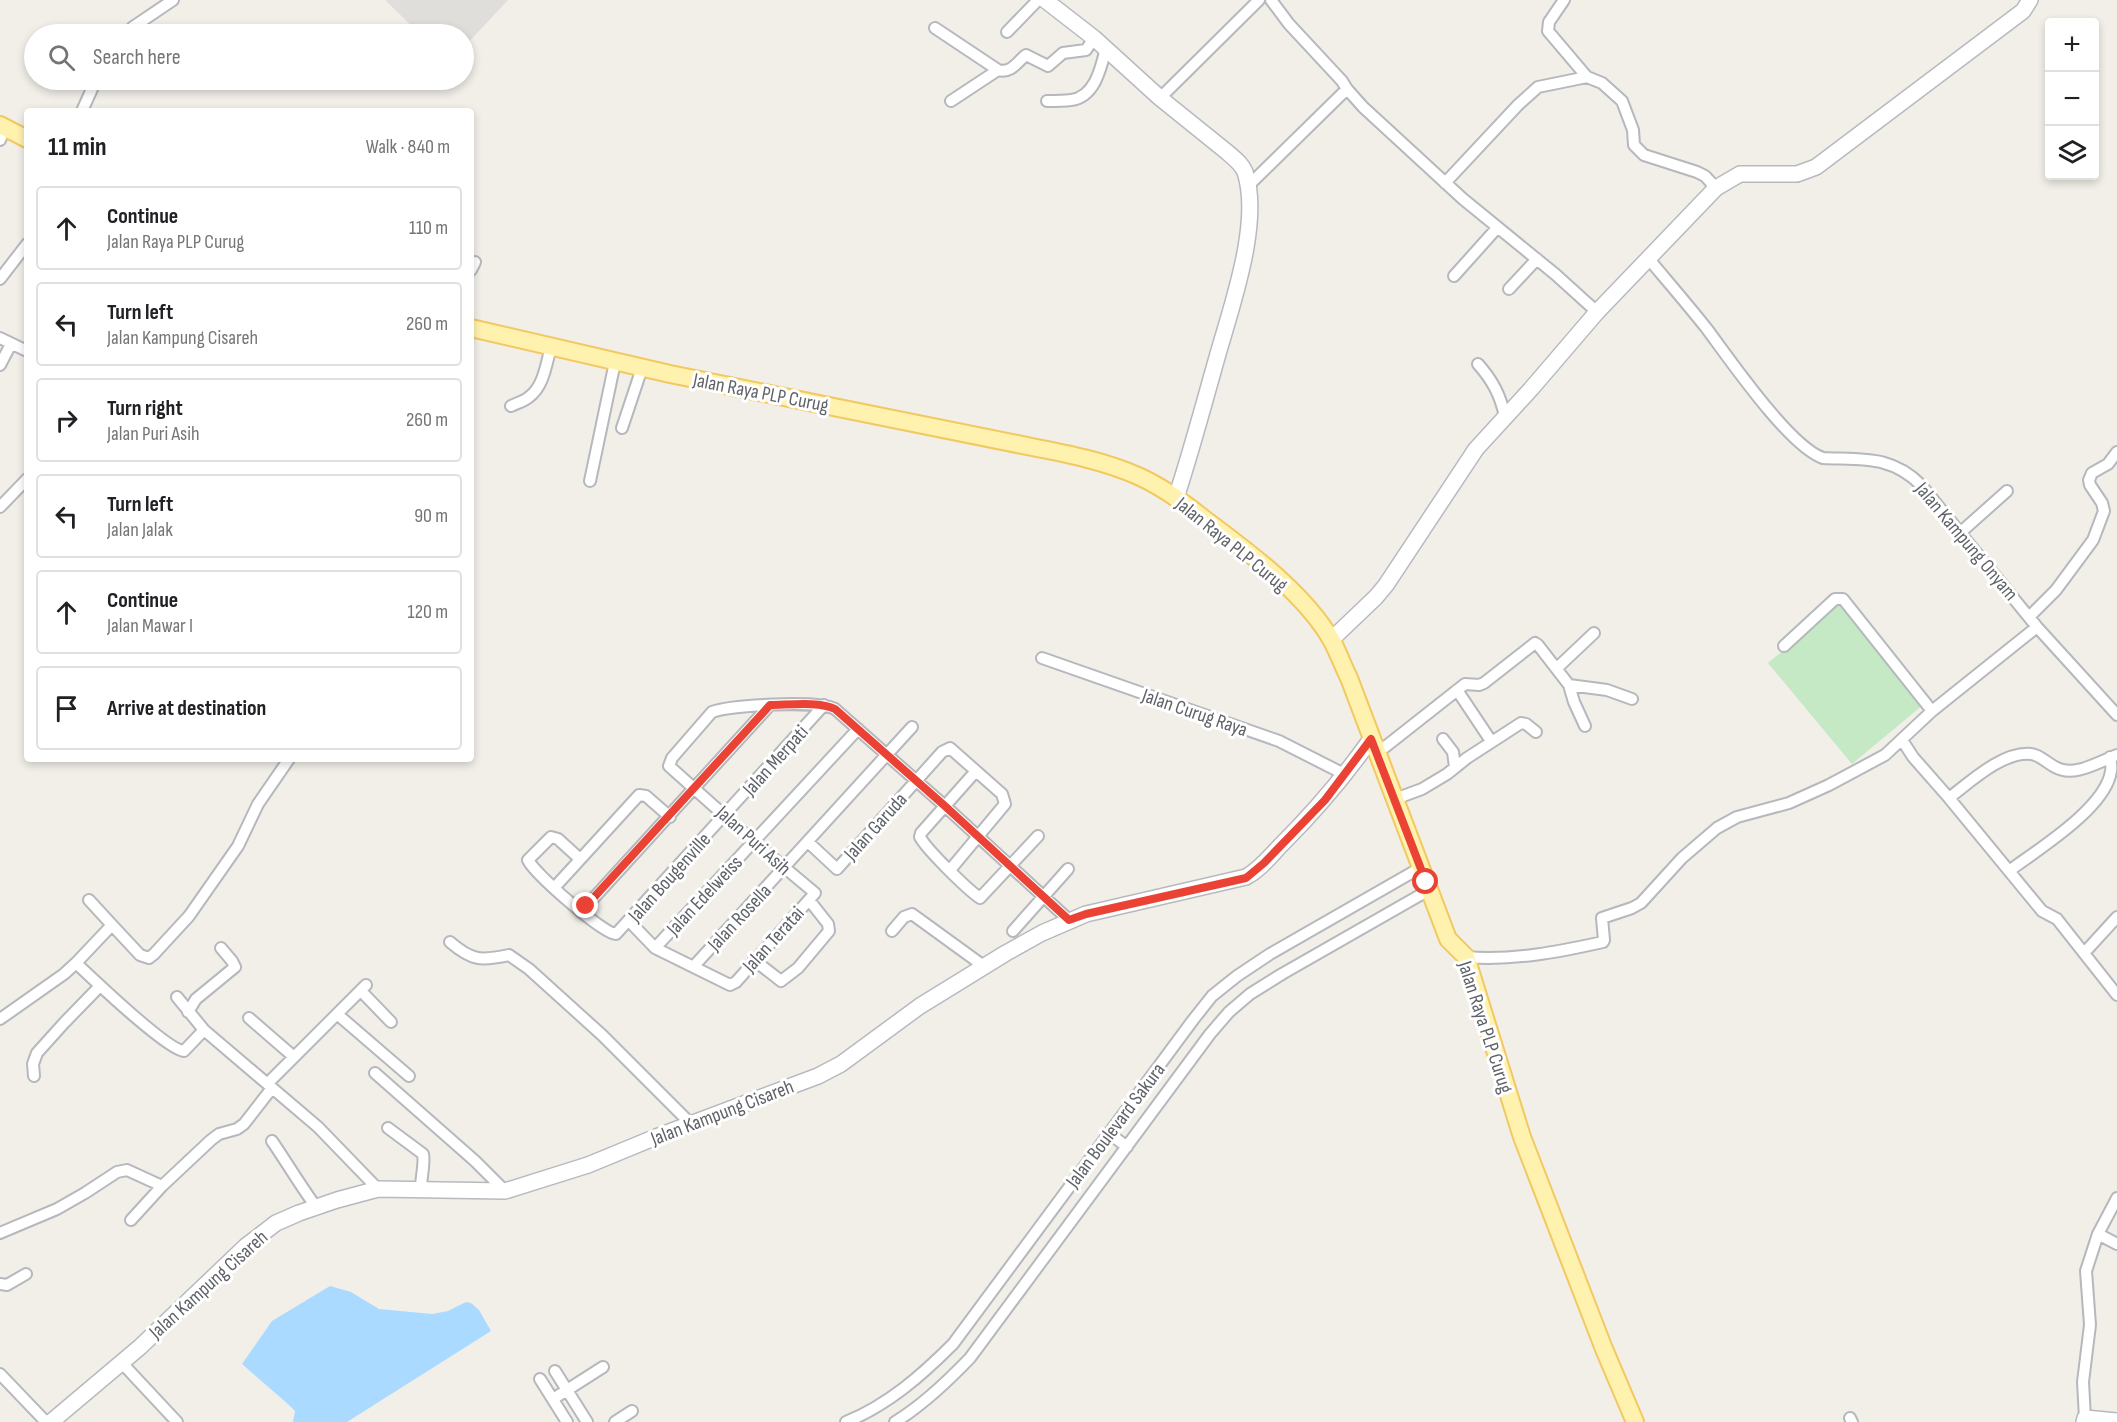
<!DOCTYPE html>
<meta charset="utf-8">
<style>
body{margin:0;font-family:"Sofia Sans Condensed",sans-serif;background:#f2f2f2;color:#202124}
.controls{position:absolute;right:18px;top:18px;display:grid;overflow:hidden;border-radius:6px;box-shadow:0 3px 9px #0003}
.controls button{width:54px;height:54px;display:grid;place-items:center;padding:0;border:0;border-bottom:2px solid #e0e0e0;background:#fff;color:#202124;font:30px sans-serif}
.stop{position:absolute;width:18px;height:18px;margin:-14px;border:4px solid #ea4335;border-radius:50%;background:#fff}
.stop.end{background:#ea4335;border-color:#fff;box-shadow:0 2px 6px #0008}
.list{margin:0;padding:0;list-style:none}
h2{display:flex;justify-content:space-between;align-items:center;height:78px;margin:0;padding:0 24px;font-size:26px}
h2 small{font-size:20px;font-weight:400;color:#757577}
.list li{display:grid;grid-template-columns:39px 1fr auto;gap:18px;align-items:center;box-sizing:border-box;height:84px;margin:0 12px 12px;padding:0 12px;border:2px solid #e0e0e0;border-radius:6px}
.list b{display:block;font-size:22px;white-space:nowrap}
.list p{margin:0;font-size:20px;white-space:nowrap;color:#757577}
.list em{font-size:20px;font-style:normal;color:#757577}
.icon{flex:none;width:33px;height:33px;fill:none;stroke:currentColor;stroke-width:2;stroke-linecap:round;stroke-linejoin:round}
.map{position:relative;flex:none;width:2117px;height:1422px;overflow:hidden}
.search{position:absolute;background:#fff;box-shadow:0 3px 9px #0003;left:24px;top:24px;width:450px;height:66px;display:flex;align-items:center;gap:15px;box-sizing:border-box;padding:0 21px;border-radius:33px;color:#757577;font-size:22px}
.panel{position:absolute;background:#fff;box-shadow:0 3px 9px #0003;left:24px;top:108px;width:450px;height:654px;border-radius:6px}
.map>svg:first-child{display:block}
</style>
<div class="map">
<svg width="2117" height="1422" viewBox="0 0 2117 1422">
<rect width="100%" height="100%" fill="#f1efe8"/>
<path fill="#e0deda" d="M 385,0 L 508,0 L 464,47 L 464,34 L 420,34 Z"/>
<path fill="#c5e8c5" d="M 1840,603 L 1924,704 L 1852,764 L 1768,663 Z"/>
<path fill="#aadaff" d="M 330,1286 L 351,1292 L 379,1309 L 432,1314 L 448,1311 L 466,1302 L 471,1303 L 479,1310 L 491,1331 L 347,1422 L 293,1422 L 295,1411 L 289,1405 L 242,1364 L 272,1321 Z"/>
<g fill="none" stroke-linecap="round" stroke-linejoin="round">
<g stroke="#b5b8bc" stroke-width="14">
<path id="street" d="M 1271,0 L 1289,24 L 1342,81 L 1347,89
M 1564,0 L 1549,22 L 1548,31 L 1587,77 L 1602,83 L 1622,101 L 1633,130 L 1634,145 L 1644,155 L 1697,172 L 1705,176 L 1716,188
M 935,28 L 998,70 C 1011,74 1017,62 1026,55 L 1048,66 L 1063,53 L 1086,50 L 1094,38
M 1007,32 L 1038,0
M 126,34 L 133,27 L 173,0
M 1160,98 L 1259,0
M 951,101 L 998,70
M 1047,101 C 1055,101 1063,101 1071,100 C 1095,97 1101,68 1106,48
M 82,111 L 96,80
M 0,140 L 5,128
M 1445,183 L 1518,105 L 1538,87 L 1587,77
M 1248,186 L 1347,89 L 1363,107 L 1463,199 L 1555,274 L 1597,312
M 1648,258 C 1668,282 1688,305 1707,329 C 1730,360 1790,447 1823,458 C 1862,460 1891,455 1921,485 L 2037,627 L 2117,715
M 471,270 L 475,262
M 1454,276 L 1497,228
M 0,279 L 27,244
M 1509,289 L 1537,259
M 0,338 L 27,351
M 1478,364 C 1493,381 1500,395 1505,416
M 0,365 L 11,344
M 511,406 C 517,403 525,401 529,397 C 544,386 546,364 551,347
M 622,428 L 642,368
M 590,481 L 615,362
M 0,507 L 27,479
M 1961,532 L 2007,491
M 2029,617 L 2056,590 L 2093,540 L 2104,511 L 2102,503 L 2090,485 L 2089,480 L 2092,473 L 2108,464 L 2117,452
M 1784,646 L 1835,599 L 1843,599 L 1932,711
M 1042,658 L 1279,741 L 1346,775
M 1557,668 L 1594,633
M 1569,685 L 1607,690 L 1632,699
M 1457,690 L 1491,741
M 1443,739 L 1453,752 L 1455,767
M 1902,740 L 1913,757 L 1949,798 C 1970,782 2003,751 2031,754 C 2040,755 2047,763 2055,767 C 2074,778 2098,762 2117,755
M 1375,749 L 1385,747 L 1465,684 L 1479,685 L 1484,683 L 1535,643 L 1538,645 L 1569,685 L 1574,702 L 1585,726
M 976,771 L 921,833 L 920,837 C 927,850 968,890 980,898 L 1038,836
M 1949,798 L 2042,911 L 2057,919 L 2117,995
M 1395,799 L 1422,789 L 1447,774 L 1467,758 L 1521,723 L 1526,724 L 1536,732
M 808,842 L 837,869 L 942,752 L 950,748 L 1002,794 L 1005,804 L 950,870
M 580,859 L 558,839 L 551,837 L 528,860 C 535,874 602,933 616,934 L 824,705
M 2009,871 C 2037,850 2106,808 2111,771 C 2112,767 2111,762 2110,757
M 554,888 L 639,795 L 646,796 L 670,817
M 89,900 L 112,925 L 76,963 C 92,978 167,1050 184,1051 L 204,1030
M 581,912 L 770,705
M 629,921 L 655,948 L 858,729
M 112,925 L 140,955 L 149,958 L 154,954 L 189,916 L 238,846 L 258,804 L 289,759
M 892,931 L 904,917 L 912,914 L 985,967
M 1013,931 L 1068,869
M 450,942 C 472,961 481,961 509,955 L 529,969 L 602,1035 L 691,1124
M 655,948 L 730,985 L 736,982 L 815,893 L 754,842 L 669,766 L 672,758 L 712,712 C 730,705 818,700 835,709 L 946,807 L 1069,920
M 2085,952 L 2117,917
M 1466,957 C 1512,961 1558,952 1603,942 L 1604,940 L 1602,918 L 1632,908 L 1641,903 L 1682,858 L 1717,828 L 1737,817 L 1789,803 L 1829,785 L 1885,755 L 1932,711 L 2037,627
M 754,960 L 781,981 L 798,968 L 829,931 L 828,924 L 809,900
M 694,966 L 912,727
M 361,991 L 391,1022
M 177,997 L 204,1030 L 318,1127 L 378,1189
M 188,1012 L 196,999 L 235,967 L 232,961 L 221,948
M 337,1014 L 409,1076
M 249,1018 L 294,1057
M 0,1019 L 64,974 L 76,963
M 375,1073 L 475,1161 L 505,1191
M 34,1076 L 33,1064 L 37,1053 L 64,1023 L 100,986
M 268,1083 L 366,985
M 388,1128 L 423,1154 C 425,1162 421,1178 421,1188
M 1109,1133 L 1127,1147
M 272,1141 C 287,1163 300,1185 316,1207
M 131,1220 L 162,1186
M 0,1233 L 57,1209 L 85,1193 L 117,1172 L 127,1170 L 162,1186 L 211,1140 L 219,1134 L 237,1129 L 244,1124 L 272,1088
M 2098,1234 L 2117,1244
M 0,1284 L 7,1285 L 26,1274
M 121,1362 L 177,1422
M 555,1371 L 587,1422
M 0,1374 L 46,1422
M 540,1379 L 567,1422
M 553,1399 L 603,1367
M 1850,1418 L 1852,1422
M 2085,1418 L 2083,1382 L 2090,1325 L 2086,1271 L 2098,1234 L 2117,1198
M 615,1422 L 632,1411
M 846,1422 C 888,1405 922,1375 953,1344 L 1193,1020 L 1212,996 L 1237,976 L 1270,954 L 1420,868
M 895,1422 C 923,1405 947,1382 970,1358 L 1210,1034 L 1229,1012 L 1250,994 L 1282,974 L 1429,890"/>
</g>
<g stroke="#b6babf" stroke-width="18">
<path id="secondary" d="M 1045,0 L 1094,38 L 1160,98 L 1227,152 C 1234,158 1242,164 1245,172 C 1262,224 1230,310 1216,361 C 1203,407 1191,452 1176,498
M 1331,640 L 1376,597 L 1386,585 L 1476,449 L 1531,389 L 1597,312 L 1716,188 L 1740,174 L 1797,174 L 1816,167 L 2023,11 L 2030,0
M 51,1422 L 140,1347 L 246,1246 L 276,1223 L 299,1213 L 337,1200 L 378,1189 L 505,1191 L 588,1165 L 656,1137 L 818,1076 L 841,1064 L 920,1006 L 1006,953 L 1042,933 L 1086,914 L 1246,877 C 1261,869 1271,855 1283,843 C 1316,810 1344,777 1371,739
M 2084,1422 L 2085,1418 L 2117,1421"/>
</g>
<g stroke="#f2c960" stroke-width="20">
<path id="primary" d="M 0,125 L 27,139
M 471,328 L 670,374 L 1032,447 C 1068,454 1104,461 1138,476 C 1161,486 1183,502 1203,518 C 1246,550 1305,593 1332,641 C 1338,652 1343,666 1349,678 L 1448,939 L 1466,957 L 1522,1137 L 1604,1349 L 1635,1422"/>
</g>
<use href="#street" stroke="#fff" stroke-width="10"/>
<use href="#secondary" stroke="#fff" stroke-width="15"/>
<use href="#primary" stroke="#fff2af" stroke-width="16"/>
</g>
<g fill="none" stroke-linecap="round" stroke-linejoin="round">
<path stroke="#ea4335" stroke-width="8" d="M 586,906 L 770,705 C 788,705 819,701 835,709 L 946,807 L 1069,920 L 1086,914 L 1246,878 L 1264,863 L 1325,800 L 1371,739 L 1426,882"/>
</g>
<g text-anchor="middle" stroke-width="6" stroke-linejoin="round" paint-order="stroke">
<g font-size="20" fill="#5f6368" stroke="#fff">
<text transform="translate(761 392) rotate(11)" y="7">Jalan Raya PLP Curug</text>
<text transform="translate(1967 541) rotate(50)" y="7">Jalan Kampung Onyam</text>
<text transform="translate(1232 544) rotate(39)" y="7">Jalan Raya PLP Curug</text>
<text transform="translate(1195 712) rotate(19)" y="7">Jalan Curug Raya</text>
<text transform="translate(775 760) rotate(-48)" y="7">Jalan Merpati</text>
<text transform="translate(875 826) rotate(-48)" y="7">Jalan Garuda</text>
<text transform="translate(754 840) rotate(42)" y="7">Jalan Puri Asih</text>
<text transform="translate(669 877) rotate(-48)" y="7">Jalan Bougenville</text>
<text transform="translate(704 895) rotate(-47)" y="7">Jalan Edelweiss</text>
<text transform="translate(739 917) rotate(-47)" y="7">Jalan Rosella</text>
<text transform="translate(773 939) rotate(-48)" y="7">Jalan Teratai</text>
<text transform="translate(1486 1027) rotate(72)" y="7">Jalan Raya PLP Curug</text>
<text transform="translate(722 1112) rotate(-21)" y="7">Jalan Kampung Cisareh</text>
<text transform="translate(1115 1125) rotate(-53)" y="7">Jalan Boulevard Sakura</text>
<text transform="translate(208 1284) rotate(-42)" y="7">Jalan Kampung Cisareh</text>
</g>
</g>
</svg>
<div class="controls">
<button>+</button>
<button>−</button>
<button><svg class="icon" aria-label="layers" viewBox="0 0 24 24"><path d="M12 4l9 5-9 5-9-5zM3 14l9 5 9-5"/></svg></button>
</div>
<div class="stop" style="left:1426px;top:882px"></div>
<div class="stop end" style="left:586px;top:906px"></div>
<div class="search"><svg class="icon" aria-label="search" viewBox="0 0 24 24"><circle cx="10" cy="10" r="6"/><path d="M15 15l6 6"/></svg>Search here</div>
<section class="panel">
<h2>11 min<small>Walk · 840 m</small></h2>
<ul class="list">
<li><svg class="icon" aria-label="ahead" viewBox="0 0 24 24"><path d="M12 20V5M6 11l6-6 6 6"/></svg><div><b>Continue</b><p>Jalan Raya PLP Curug</p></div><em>110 m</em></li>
<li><svg class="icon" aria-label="left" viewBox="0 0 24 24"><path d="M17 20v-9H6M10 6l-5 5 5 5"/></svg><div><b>Turn left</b><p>Jalan Kampung Cisareh</p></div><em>260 m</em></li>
<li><svg class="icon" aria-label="right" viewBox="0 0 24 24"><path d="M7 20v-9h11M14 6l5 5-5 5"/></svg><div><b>Turn right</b><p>Jalan Puri Asih</p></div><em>260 m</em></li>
<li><svg class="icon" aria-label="left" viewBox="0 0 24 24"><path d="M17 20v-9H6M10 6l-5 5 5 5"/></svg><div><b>Turn left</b><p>Jalan Jalak</p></div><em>90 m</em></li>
<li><svg class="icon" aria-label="ahead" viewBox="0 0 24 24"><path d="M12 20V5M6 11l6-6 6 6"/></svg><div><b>Continue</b><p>Jalan Mawar I</p></div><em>120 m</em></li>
<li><svg class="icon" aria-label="arrive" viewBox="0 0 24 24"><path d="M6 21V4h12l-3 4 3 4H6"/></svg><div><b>Arrive at destination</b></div></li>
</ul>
</section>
</div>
